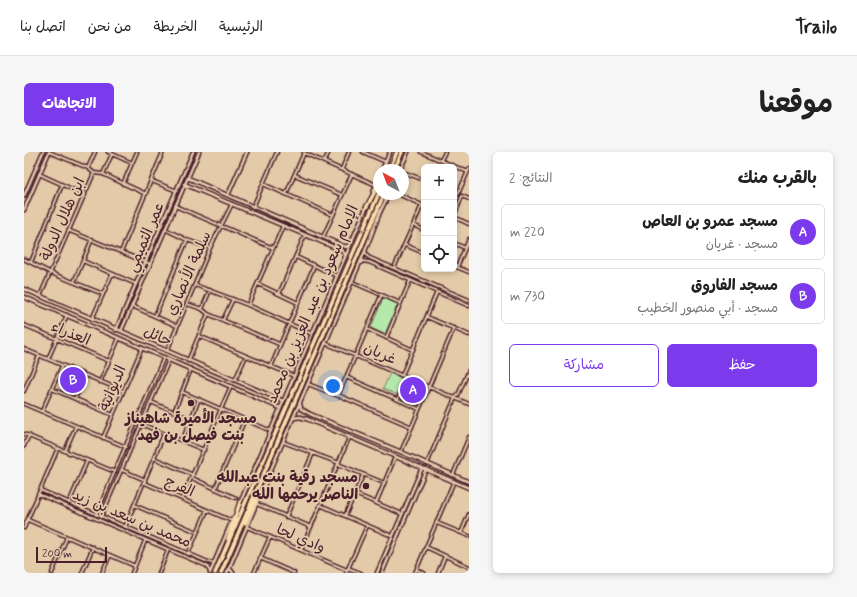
<!DOCTYPE html>
<html lang="ar">
<meta charset="utf-8">
<style>
body{margin:0;font-family:Mynerve,"Playpen Sans Arabic",sans-serif;background:#f6f6f6;color:#222;direction:rtl}
.controls{position:absolute;right:12px;top:12px;display:grid;overflow:hidden;border-radius:6px;box-shadow:0 2px 6px #0003}
.controls button{width:36px;height:36px;display:grid;place-items:center;padding:0;border:0;border-bottom:1px solid #e0e0e0;background:#fff;color:#222;font:20px sans-serif}
.compass{position:absolute;left:349px;top:12px;width:36px;height:36px;border-radius:50%;background:#fff;box-shadow:0 2px 6px #0003;rotate:318deg}
.scale{position:absolute;left:12px;bottom:10px;width:71px;box-sizing:border-box;padding-left:4px;border:2px solid #4a1f2b;border-top:0;font-size:11px;line-height:14px;white-space:nowrap;color:#4a1f2b;-webkit-text-stroke:3px #e2caab;paint-order:stroke}
.you{position:absolute;left:309px;top:234px;width:14px;height:14px;margin:-10px;border:3px solid #fff;border-radius:50%;background:#1a73e8;box-shadow:0 0 0 6px #1a73e833}
.badge{display:grid;place-items:center;width:26px;height:26px;border-radius:50%;background:#7c3aed;color:#fff;font-size:13px;font-weight:700}
.pin{position:absolute;translate:-50% -50%;border:2px solid #fff;box-shadow:0 1px 4px #0006}
.list{margin:0;padding:0;list-style:none}
h2{display:flex;justify-content:space-between;align-items:center;height:52px;margin:0;padding:0 16px;font-size:17px}
h2 small{font-size:13px;font-weight:400;color:#767676}
.list li{display:grid;grid-template-columns:26px 1fr auto;gap:12px;align-items:center;box-sizing:border-box;height:56px;margin:0 8px 8px;padding:0 8px;border:1px solid #e0e0e0;border-radius:6px}
.list b{display:block;font-size:15px;white-space:nowrap}
.list p{margin:0;font-size:13px;white-space:nowrap;color:#767676}
.list em{font-size:13px;font-style:normal;color:#767676}
.actions{display:flex;gap:8px;padding:12px 16px}
.actions a{flex:1;padding:9px 0;border:1px solid #7c3aed;border-radius:6px;text-align:center;font-size:14px;color:#7c3aed}
.actions .main{background:#7c3aed;color:#fff}
.icon{flex:none;width:22px;height:22px;fill:none;stroke:currentColor;stroke-width:2;stroke-linecap:round;stroke-linejoin:round}
.map{position:relative;flex:none;width:445px;height:421px;overflow:hidden;direction:ltr;border-radius:6px}
header{display:flex;align-items:center;gap:24px;box-sizing:border-box;height:56px;padding:0 20px;background:#fff;border-bottom:1px solid #e0e0e0}
header strong{font-size:19px}
nav{display:flex;gap:22px;margin-inline-start:auto;font-size:14px}
.intro{display:flex;align-items:center;justify-content:space-between;box-sizing:border-box;height:96px;padding:0 24px}
h1{margin:0;font-size:28px}
.button{padding:10px 18px;border-radius:6px;background:#7c3aed;color:#fff;font-size:14px;font-weight:700}
main{display:flex;gap:24px;padding:0 24px}
aside{flex:1;background:#fff;border-radius:6px;box-shadow:0 2px 6px #0003}
.map>svg:first-child{display:block}
</style>
<header>
<strong>Trailo</strong>
<nav><a>الرئيسية</a><a>الخريطة</a><a>من نحن</a><a>اتصل بنا</a></nav>
</header>
<div class="intro"><h1>موقعنا</h1><a class="button">الاتجاهات</a></div>
<main>
<aside>
<h2>بالقرب منك<small>النتائج: 2</small></h2>
<ul class="list">
<li><span class="badge">A</span><div><b>مسجد عمرو بن العاص</b><p>مسجد · غريان</p></div><em>220 m</em></li>
<li><span class="badge">B</span><div><b>مسجد الفاروق</b><p>مسجد · أبي منصور الخطيب</p></div><em>730 m</em></li>
</ul>
<div class="actions"><a class="main">حفظ</a><a>مشاركة</a></div>
</aside>
<div class="map">
<svg width="445" height="421" viewBox="0 0 445 421">
<rect width="100%" height="100%" fill="#e3caa8"/>
<filter id="ink" filterUnits="userSpaceOnUse"><feTurbulence type="fractalNoise" baseFrequency=".025" numOctaves="2"/><feDisplacementMap in="SourceGraphic" scale="8" xChannelSelector="R" yChannelSelector="G"/><feConvolveMatrix kernelMatrix="1 2 1 2 8 2 1 2 1" color-interpolation-filters="sRGB"/></filter>
<g filter="url(#ink)">
<path fill="#b5e9ab" stroke="#80846b" d="M 359,146 L 374,152 L 361,182 L 347,176 Z
M 366,221 L 381,228 L 374,243 L 359,237 Z"/>
<g fill="none" stroke-linecap="round" stroke-linejoin="round">
<g stroke="#4a1f2b" stroke-width="5">
<path id="minor" d="M 25,0 L 64,16 L 70,21 L 79,22 L 122,42
M 84,0 L 108,11
M 339,0 L 362,10
M 397,0 L 444,20
M 280,1 L 352,33
M 417,8 L 421,0
M 300,10 L 305,0
M 64,16 L 71,0
M 318,17 L 325,0
M 379,20 L 400,28
M 15,22 L 61,43
M 79,22 L 88,2
M 271,23 L 318,43
M 128,29 L 153,39
M 99,32 L 113,0
M 239,32 L 309,63
M 262,42 L 280,1
M 374,42 L 400,54
M 434,42 L 445,17
M 438,44 L 445,47
M 151,54 L 249,96
M 229,55 L 253,0
M 430,65 L 438,44
M 430,65 L 445,72
M 389,73 L 400,78
M 141,77 L 163,88 L 186,96
M 46,79 L 126,112
M 299,85 L 328,22
M 430,91 L 441,96
M 381,93 L 400,101
M 341,99 L 343,104 L 346,106 L 445,148
M 97,100 L 139,0
M 272,105 L 313,124
M 0,107 L 27,121 L 79,142
M 59,109 L 112,132
M 7,110 L 38,33
M 337,111 L 338,109 L 345,110 L 445,154
M 430,114 L 445,120
M 433,115 L 445,87
M 370,116 L 398,53
M 50,130 L 68,87
M 328,130 L 376,151
M 234,132 L 274,151
M 171,133 L 224,153 L 288,182
M 255,142 L 281,83
M 16,144 L 70,21
M 163,152 L 178,157 L 184,162 L 255,192
M 224,153 L 259,74
M 108,154 L 153,174
M 178,157 L 186,138
M 131,164 L 163,88
M 403,165 L 445,183
M 68,167 L 88,122
M 199,168 L 209,147
M 0,173 L 85,209
M 343,177 L 389,198
M 175,184 L 270,224
M 362,186 L 386,129
M 301,191 L 445,252
M 0,197 L 99,239
M 143,199 L 186,96 L 208,52
M 24,207 L 43,163
M 164,209 L 184,162
M 247,215 L 256,193 L 290,114
M 378,223 L 413,140
M 322,225 L 395,257
M 211,228 L 222,204
M 76,230 L 95,186
M 284,232 L 314,244 L 357,144
M 28,237 L 89,263
M 0,239 L 15,204
M 158,240 L 247,279
M 314,243 L 388,275
M 51,247 L 61,223
M 374,247 L 383,225
M 127,250 L 167,267
M 0,252 L 102,295
M 78,258 L 88,235
M 18,259 L 38,214
M 150,260 L 167,217
M 117,272 L 180,298
M 0,282 L 91,320
M 79,286 L 118,196
M 158,289 L 175,247
M 259,290 L 315,311
M 0,294 L 5,283
M 41,299 L 52,274
M 377,300 L 430,176
M 130,306 L 169,323
M 314,312 L 360,331
M 403,312 L 431,246 L 434,243 L 445,218
M 98,318 L 121,328 L 121,331 L 208,369
M 429,323 L 445,285
M 168,326 L 212,346
M 191,337 L 221,267
M 16,338 L 184,410 L 188,411 L 191,409
M 14,342 L 183,414 L 186,420
M 331,342 L 378,362
M 158,347 L 207,234
M 45,351 L 63,309
M 352,351 L 371,305
M 233,352 L 287,375
M 110,353 L 173,380
M 296,353 L 368,384
M 72,363 L 140,205
M 321,364 L 339,323
M 77,365 L 145,208
M 262,365 L 289,301
M 4,368 L 111,414
M 413,371 L 445,384
M 101,375 L 140,282
M 223,375 L 323,418
M 0,376 L 34,296
M 437,381 L 445,362
M 402,395 L 445,415
M 277,398 L 325,286
M 164,402 L 183,358
M 236,406 L 270,421
M 324,416 L 337,421
M 393,418 L 400,421
M 28,421 L 43,385
M 58,421 L 69,395
M 78,421 L 86,403
M 108,421 L 121,389
M 135,421 L 144,398
M 230,421 L 246,385
M 322,421 L 343,374
M 391,421 L 430,329
M 414,421 L 421,404"/>
</g>
<g stroke="#4a1f2b" stroke-width="5.5">
<path id="tertiary" d="M 358,18 L 366,0
M 376,18 L 384,0
M 164,26 L 317,93 L 322,95 L 326,92
M 160,32 L 317,98 L 321,102 L 321,106
M 349,40 L 355,26
M 204,43 L 223,0
M 0,44 L 19,0
M 361,48 L 363,42
M 0,58 L 25,0
M 0,137 L 259,249
M 0,145 L 256,256
M 92,178 L 169,0
M 97,179 L 175,0
M 276,252 L 277,257 L 286,262 L 377,300 L 445,330
M 270,266 L 276,265 L 283,267 L 445,336
M 239,336 L 341,99 L 356,60 L 365,42
M 216,351 L 342,56
M 206,415 L 206,417 L 209,421
M 186,421 L 209,366
M 203,421 L 237,341
M 353,421 L 398,316
M 358,421 L 402,317"/>
</g>
<g stroke="#4a1f2b" stroke-width="6">
<path id="primary" d="M 365,18 L 373,0
M 370,18 L 378,0
M 342,56 L 355,32
M 221,371 L 234,343 L 240,335
M 204,387 L 216,350
M 191,421 L 355,41
M 197,421 L 360,42"/>
</g>
<use href="#minor" stroke="#e2caab" stroke-width="2"/>
<use href="#tertiary" stroke="#e2caab" stroke-width="2.5"/>
<use href="#primary" stroke="#f9ddab" stroke-width="3.5"/>
</g>
<defs><path id="oneway-chevron" d="M-2-3.5L2.5 0L-2 3.5" fill="none" stroke-width="1.6" stroke-linecap="round" stroke-linejoin="round"/></defs>
<use stroke="#a27e6b" href="#oneway-chevron" transform="translate(340 77) rotate(113)"/>
</g>
<g fill="#4a1f2b" stroke="#e2caab" stroke-width="1.5">
<circle cx="167" cy="251" r="4"/>
<circle cx="342" cy="334" r="4"/>
</g>
<g text-anchor="middle" stroke-width="3.5" stroke-linejoin="round" paint-order="stroke">
<g font-size="15" fill="#4a1f2b" stroke="#e2caab">
<text transform="translate(38 67) rotate(-66)" y="5">ابن هلال الدولة</text>
<text transform="translate(121 85) rotate(-67)" y="5">عمر التميمي</text>
<text transform="translate(164 121) rotate(-66)" y="5">سلمة الأنصاري</text>
<text transform="translate(288 152) rotate(-67)" y="5">الإمام سعود بن عبد العزيز بن محمد</text>
<text transform="translate(47 181) rotate(23)" y="5">العذراء</text>
<text transform="translate(134 184) rotate(23)" y="5">حائل</text>
<text transform="translate(356 201) rotate(23)" y="5">غريان</text>
<text transform="translate(88 236) rotate(-67)" y="5">الديوانية</text>
<text transform="translate(156 334) rotate(24)" y="5">الفرج</text>
<text transform="translate(108 366) rotate(23)" y="5">محمد بن سعد بن زيد</text>
<text transform="translate(277 386) rotate(23)" y="5">وادي لحا</text>
</g>
<g font-size="15" font-weight="bold" fill="#4a1f2b" stroke="#e2caab">
<text x="167" y="271">مسجد الأميرة شاهيناز<tspan x="167" dy="17">بنت فيصل بن فهد</tspan></text>
<text x="334" y="330" text-anchor="end">مسجد رقية بنت عبدالله<tspan x="334" dy="17">الناصر يرحمها الله</tspan></text>
</g>
</g>
</svg>
<div class="controls">
<button>+</button>
<button>−</button>
<button><svg class="icon" aria-label="locate" viewBox="0 0 24 24"><circle cx="12" cy="12" r="6"/><path d="M12 2v4M12 18v4M2 12h4M18 12h4"/></svg></button>
</div>
<svg class="compass" viewBox="-18 -18 36 36"><path d="M0-13l5 13h-10z" fill="#e53935"/><path d="M0 13l5-13h-10z" fill="#767676"/></svg>
<div class="scale">200 m</div>
<div class="you"></div>
<div class="pin badge" style="left:389px;top:238px">A</div>
<div class="pin badge" style="left:49px;top:228px">B</div>
</div>
</main>
